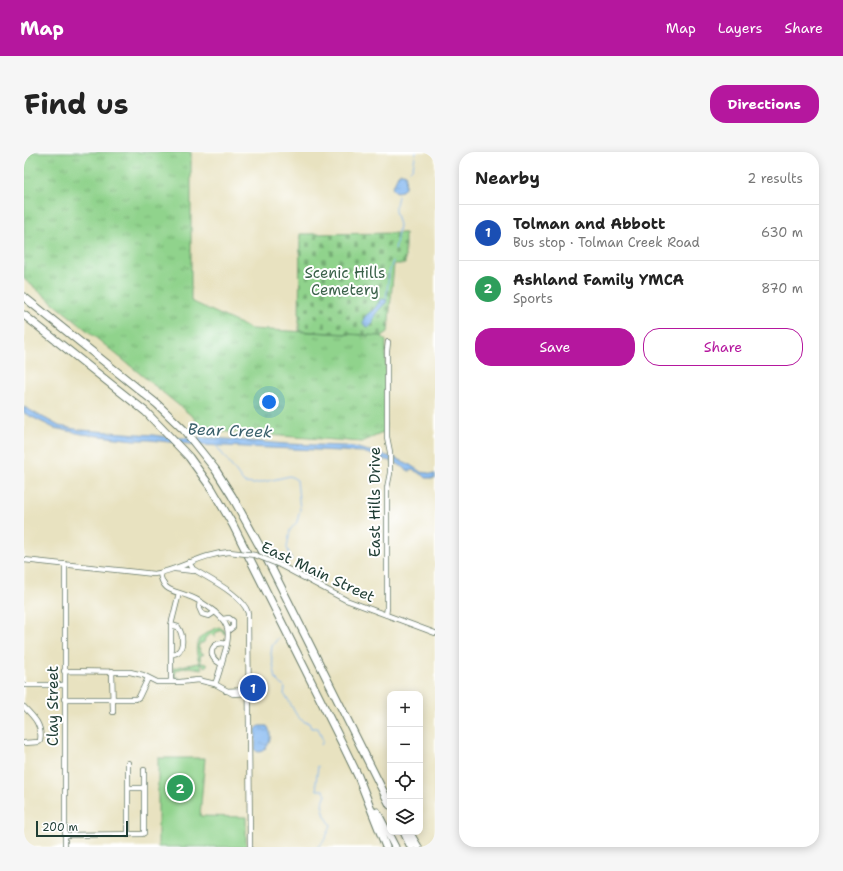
<!DOCTYPE html>
<meta charset="utf-8">
<style>
body{margin:0;font-family:"Shantell Sans",sans-serif;background:#f6f6f6;color:#222}
.controls{position:absolute;right:12px;bottom:12px;display:grid;overflow:hidden;border-radius:8px;box-shadow:0 2px 10px #0003}
.controls button{width:36px;height:36px;display:grid;place-items:center;padding:0;border:0;border-bottom:1px solid #e0e0e0;background:#fff;color:#222;font:20px sans-serif}
.scale{position:absolute;left:12px;bottom:10px;width:92px;box-sizing:border-box;padding-left:4px;border:2px solid #1f3d34;border-top:0;font-size:11px;line-height:14px;white-space:nowrap;color:#1f3d34;-webkit-text-stroke:3px #fff;paint-order:stroke}
.you{position:absolute;left:245px;top:250px;width:14px;height:14px;margin:-10px;border:3px solid #fff;border-radius:50%;background:#1a73e8;box-shadow:0 0 0 6px #1a73e833}
.badge{display:grid;place-items:center;width:26px;height:26px;border-radius:50%;background:#b5179e;color:#fff;font-size:13px;font-weight:700}
.pin{position:absolute;translate:-50% -50%;border:2px solid #fff;box-shadow:0 1px 4px #0006}
.list{margin:0;padding:0;list-style:none}
h2{display:flex;justify-content:space-between;align-items:center;height:52px;margin:0;padding:0 16px;font-size:17px}
h2 small{font-size:13px;font-weight:400;color:#767676}
.list li{display:grid;grid-template-columns:26px 1fr auto;gap:12px;align-items:center;box-sizing:border-box;height:56px;padding:0 16px;border-top:1px solid #e0e0e0}
.list b{display:block;font-size:15px;white-space:nowrap}
.list p{margin:0;font-size:13px;white-space:nowrap;color:#767676}
.list em{font-size:13px;font-style:normal;color:#767676}
.actions{display:flex;gap:8px;padding:12px 16px}
.actions a{flex:1;padding:9px 0;border:1px solid #b5179e;border-radius:16px;text-align:center;font-size:14px;color:#b5179e}
.actions .main{background:#b5179e;color:#fff}
.icon{flex:none;width:22px;height:22px;fill:none;stroke:currentColor;stroke-width:2;stroke-linecap:round;stroke-linejoin:round}
.map{position:relative;flex:none;width:411px;height:695px;overflow:hidden;border-radius:16px}
header{display:flex;align-items:center;gap:24px;box-sizing:border-box;height:56px;padding:0 20px;background:#b5179e;color:#fff}
header strong{font-size:19px}
nav{display:flex;gap:22px;margin-inline-start:auto;font-size:14px}
.intro{display:flex;align-items:center;justify-content:space-between;box-sizing:border-box;height:96px;padding:0 24px}
h1{margin:0;font-size:28px}
.button{padding:10px 18px;border-radius:16px;background:#b5179e;color:#fff;font-size:14px;font-weight:700}
main{display:flex;gap:24px;padding:0 24px}
aside{flex:1;background:#fff;border-radius:16px;box-shadow:0 2px 10px #0003}
.map>svg:first-child{display:block}
</style>
<header>
<strong>Map</strong>
<nav><a>Map</a><a>Layers</a><a>Share</a></nav>
</header>
<div class="intro"><h1>Find us</h1><a class="button">Directions</a></div>
<main>
<div class="map">
<svg width="411" height="695" viewBox="0 0 411 695">
<defs>
<pattern id="grass-tufts" width="24" height="20" patternUnits="userSpaceOnUse"><rect width="24" height="20" fill="#90d38c"/><path d="M3 7l-1-3M5 7V3M7 7l1-3M15 17l-1-3M17 17v-4M19 17l1-3" fill="none" stroke="#75ac73"/></pattern>
<pattern id="cemetery-stones" width="16" height="16" patternUnits="userSpaceOnUse"><rect width="16" height="16" fill="#90d38c"/><path d="M2 7V4a2 2 0 0 1 4 0v3zM10 15v-3a2 2 0 0 1 4 0v3z" fill="#75ac73"/></pattern>
<pattern id="water-ripples" width="26" height="14" patternUnits="userSpaceOnUse"><rect width="26" height="14" fill="#81b6f0"/><path d="M2 4q2-2 4 0t4 0M15 11q2-2 4 0t4 0" fill="none" stroke="#6995c3"/></pattern>
</defs>
<rect width="100%" height="100%" fill="#fff"/>
<filter id="ink" filterUnits="userSpaceOnUse"><feTurbulence type="fractalNoise" baseFrequency=".025" numOctaves="2"/><feDisplacementMap in="SourceGraphic" scale="8" xChannelSelector="R" yChannelSelector="G"/><feConvolveMatrix kernelMatrix="1 2 1 2 8 2 1 2 1" color-interpolation-filters="sRGB"/></filter>
<filter id="wash" filterUnits="userSpaceOnUse"><feTurbulence type="fractalNoise" baseFrequency=".012" numOctaves="4" result="noise"/><feDisplacementMap in="SourceGraphic" scale="16" xChannelSelector="R" yChannelSelector="G"/><feGaussianBlur stdDeviation="0.9" result="paint"/><feColorMatrix in="noise" values="0 0 0 0 0 0 0 0 0 0 0 0 0 0 0 0 0 1.4 0 .05"/><feComposite in="paint" operator="in"/></filter>
<g filter="url(#wash)">
<rect width="100%" height="100%" fill="#e8e2c0"/>
<path fill="url(#grass-tufts)" stroke="#588860" d="M 0,0 L 167,0 L 167,149 L 227,177 L 358,184 L 362,189 L 362,192 L 361,280 L 338,290 L 178,278 L 169,265 L 0,127 Z
M 195,475 L 200,478 L 202,481 L 200,482 L 198,478 L 191,481 L 191,485 L 187,482 L 180,487 L 181,489 L 179,491 L 176,491 L 174,496 L 176,497 L 175,500 L 180,502 L 176,504 L 177,511 L 184,512 L 181,515 L 176,512 L 178,517 L 165,515 L 152,518 L 151,526 L 155,525 L 155,527 L 150,527 L 149,516 L 173,511 L 176,512 C 167,490 175,483 195,475 Z"/>
<path fill="url(#cemetery-stones)" stroke="#588860" d="M 381,81 L 381,112 L 370,112 L 364,180 L 358,184 L 275,179 L 276,82 Z"/>
<path fill="#90d38c" stroke="#588860" d="M 134,606 L 181,606 L 176,664 L 222,665 L 222,695 L 134,695 Z"/>
<path fill="url(#water-ripples)" stroke="#507a92" d="M 375,21 L 379,21 L 382,22 L 381,35 L 378,39 L 372,40 L 368,36 Z
M 358,147 L 363,148 L 362,151 C 360,152 352,161 351,163 C 349,168 350,171 345,175 L 341,174 L 339,171 C 339,164 344,162 349,158 C 352,156 354,150 358,147 Z
M 0,255 L 35,274 L 56,278 L 129,283 L 153,286 L 189,286 L 262,292 L 321,294 L 334,296 L 371,306 L 383,311 L 397,320 L 411,322 L 411,326 L 402,326 L 399,323 L 389,318 L 385,319 L 374,312 L 339,300 L 176,293 L 125,288 L 110,288 L 58,282 L 30,276 L 0,261 Z
M 235,574 L 243,574 C 250,582 245,600 234,600 L 231,598 L 232,577 Z"/>
<g fill="none" stroke-linecap="round" stroke-linejoin="round">
<path stroke="#81b6f0" stroke-width="1" d="M 386,18 L 389,15 L 392,0
M 372,53 L 374,44
M 371,98 L 375,73 L 371,59 L 371,54
M 362,147 L 365,121 L 369,109
M 191,292 L 220,331 L 230,332 L 266,324 L 273,328 L 276,358 L 273,370 L 266,378 L 263,396 L 268,408
M 254,486 L 248,494 L 247,502 L 252,527 L 261,536 L 260,542 C 269,551 270,569 285,571 L 287,576 L 294,576 L 299,589 L 297,593
M 293,695 C 302,689 303,682 307,673 L 301,664 L 298,652 L 302,642 L 299,638 L 293,638 L 292,630 L 294,614"/>
</g>
</g>
<g filter="url(#ink)">
<g fill="none" stroke-linecap="round" stroke-linejoin="round">
<g stroke="#657765" stroke-width="6">
<path id="minor" d="M 0,408 L 130,422 C 156,418 177,402 205,400
M 165,410 L 169,417 C 185,427 219,443 224,461 L 226,695
M 41,412 L 41,695
M 256,413 L 322,448 L 411,481
M 151,417 L 170,419
M 136,421 C 139,440 149,438 164,444 C 171,446 177,450 183,454 C 205,469 208,478 200,503 C 197,513 195,523 191,532
M 176,450 L 175,455 L 178,462 L 185,464 L 191,460
M 362,463 L 363,456 L 363,336 L 366,321 L 366,300 L 363,285 L 363,199 L 364,190
M 199,467 L 205,466 L 209,469 L 209,475 L 205,478
M 147,502 C 161,502 160,484 154,475 L 147,473
M 198,512 C 181,506 187,487 203,492
M 40,519 L 106,520 L 119,523 L 133,530 L 156,530 L 174,528 L 191,532 L 209,542 L 225,541
M 88,519 L 89,560
M 147,530 L 147,473 L 155,441
M 0,533 L 40,533
M 202,539 L 225,538
M 40,547 L 112,547 L 115,545 L 124,526
M 0,555 C 10,565 19,574 16,589 L 15,590 L 0,591
M 104,611 L 104,683
M 104,636 L 120,636
M 41,683 L 118,682 L 120,681 L 120,618"/>
</g>
<g stroke="#657765" stroke-width="9">
<path id="highway" d="M 0,145 L 133,252 L 160,278 L 191,317 L 208,344 L 246,413 L 366,653
M 0,163 L 122,260 L 165,305 L 188,337 L 209,373 L 318,591 L 334,624 L 362,695
M 353,660 L 371,695
M 380,680 L 387,695
M 385,680 L 394,695"/>
</g>
<use href="#minor" stroke="#fff" stroke-width="4.5"/>
<use href="#highway" stroke="#fff" stroke-width="7"/>
<g stroke="#657765" stroke-width="6" stroke-linecap="butt">
<path id="minor-bridge" d="M 205,400 L 231,403 L 256,413"/>
</g>
<use href="#minor-bridge" stroke="#fff" stroke-width="4.5"/>
</g>
</g>
<g text-anchor="middle" stroke-width="4" stroke-linejoin="round" paint-order="stroke">
<g font-size="15" fill="#3b624a" stroke="#fff">
<text x="321" y="126">Scenic Hills<tspan x="321" dy="17">Cemetery</tspan></text>
</g>
<g font-size="15" fill="#1f3d34" stroke="#fff">
<text transform="translate(351 350) rotate(-90)" y="5">East Hills Drive</text>
<text transform="translate(294 420) rotate(25)" y="5">East Main Street</text>
<text transform="translate(29 554) rotate(-90)" y="5">Clay Street</text>
</g>
<g font-size="16" font-style="italic" fill="#3c616c" stroke="#fff">
<text transform="translate(206 278) rotate(2)" y="6">Bear Creek</text>
</g>
</g>
</svg>
<div class="controls">
<button>+</button>
<button>−</button>
<button><svg class="icon" aria-label="locate" viewBox="0 0 24 24"><circle cx="12" cy="12" r="6"/><path d="M12 2v4M12 18v4M2 12h4M18 12h4"/></svg></button>
<button><svg class="icon" aria-label="layers" viewBox="0 0 24 24"><path d="M12 4l9 5-9 5-9-5zM3 14l9 5 9-5"/></svg></button>
</div>
<div class="scale">200 m</div>
<div class="you"></div>
<div class="pin badge" style="left:229px;top:536px;background:#1a4fb4">1</div>
<div class="pin badge" style="left:156px;top:636px;background:#2e9e5b">2</div>
</div>
<aside>
<h2>Nearby<small>2 results</small></h2>
<ul class="list">
<li><span class="badge" style="background:#1a4fb4">1</span><div><b>Tolman and Abbott</b><p>Bus stop · Tolman Creek Road</p></div><em>630 m</em></li>
<li><span class="badge" style="background:#2e9e5b">2</span><div><b>Ashland Family YMCA</b><p>Sports</p></div><em>870 m</em></li>
</ul>
<div class="actions"><a class="main">Save</a><a>Share</a></div>
</aside>
</main>
